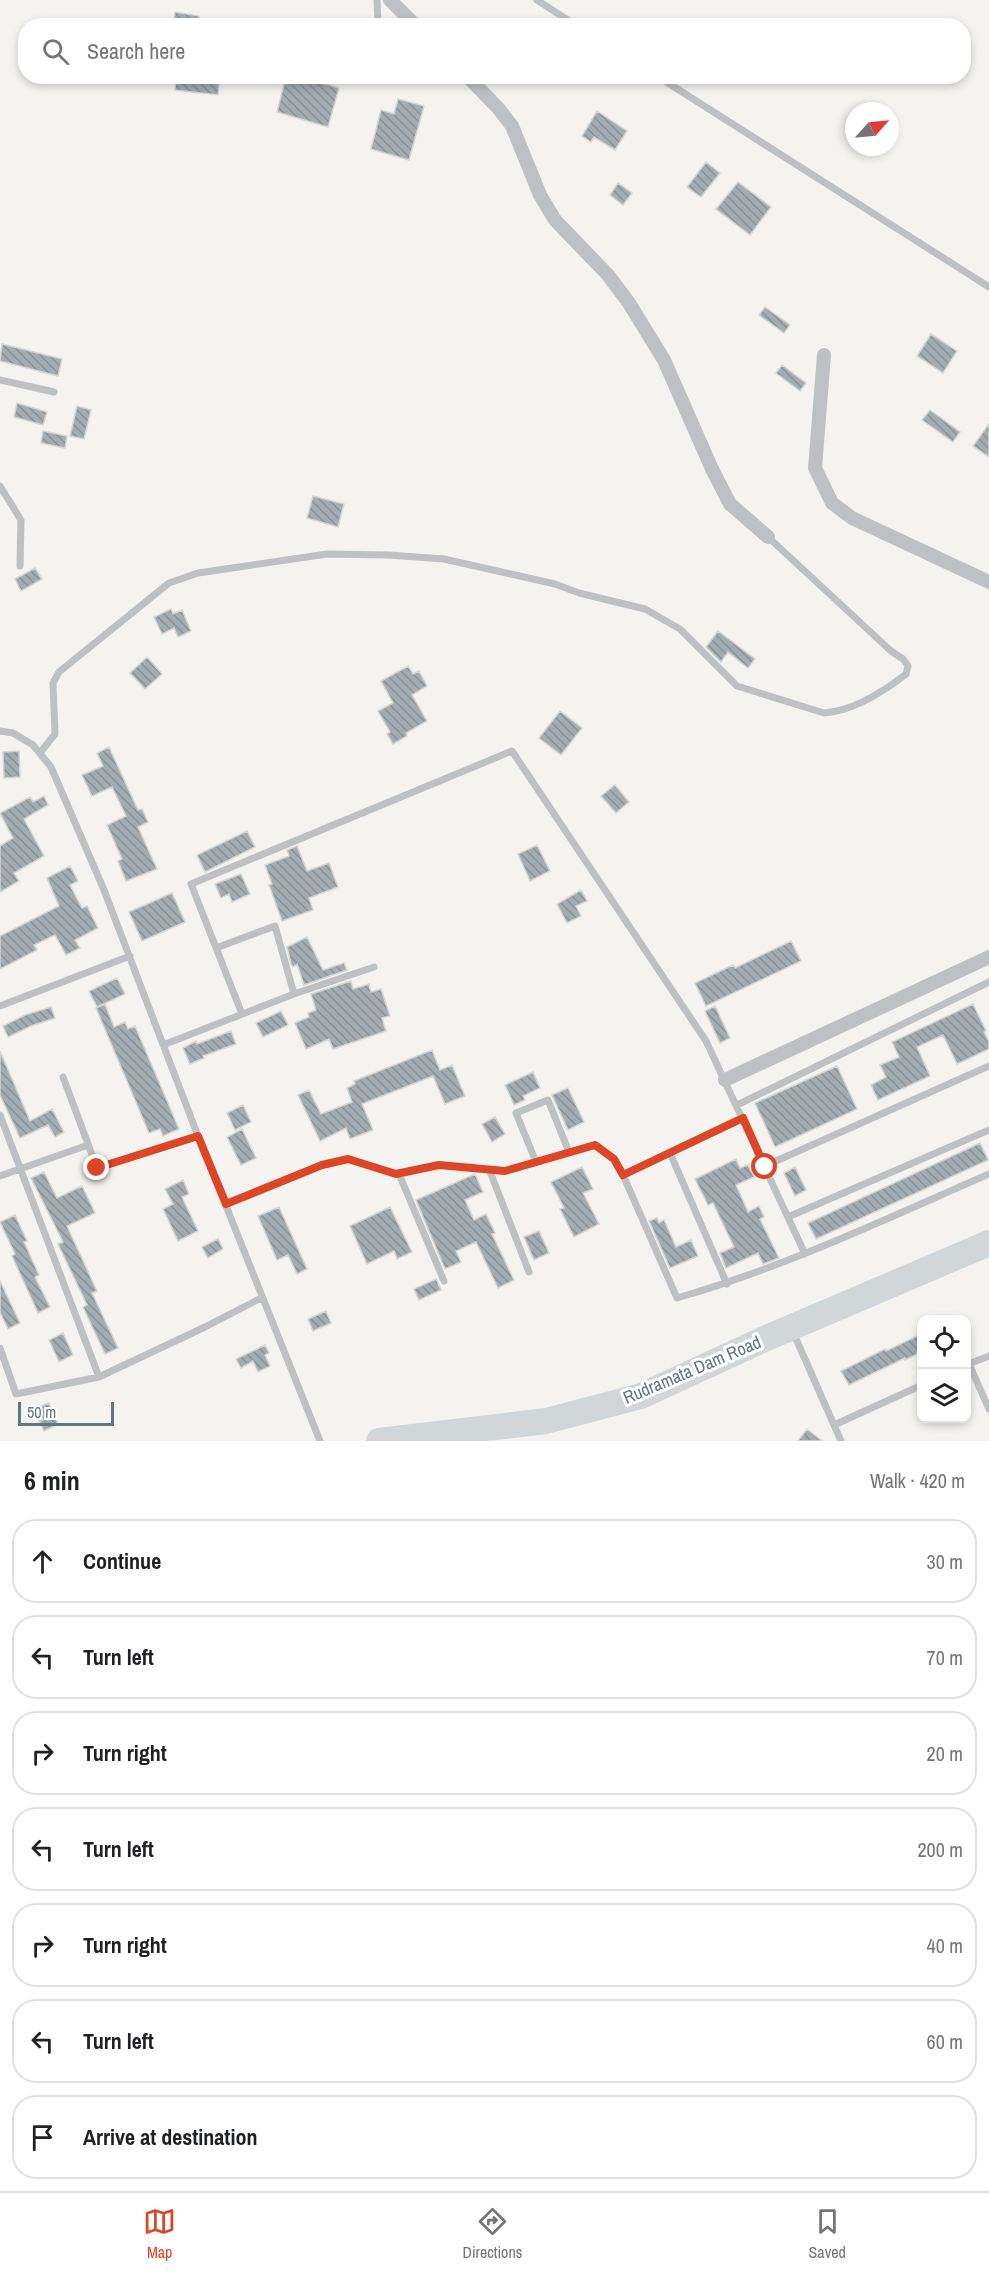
<!DOCTYPE html>
<meta charset="utf-8">
<style>
body{margin:0;font-family:"Archivo Narrow",sans-serif;background:#f6f6f6;color:#202124}
.controls{position:absolute;right:18px;bottom:18px;display:grid;overflow:hidden;border-radius:12px;box-shadow:0 3px 9px #0003}
.controls button{width:54px;height:54px;display:grid;place-items:center;padding:0;border:0;border-bottom:2px solid #e0e0e0;background:#fff;color:#202124;font:30px sans-serif}
.compass{position:absolute;left:845px;top:102px;width:54px;height:54px;border-radius:50%;background:#fff;box-shadow:0 3px 9px #0003;rotate:63deg}
.scale{position:absolute;left:18px;bottom:15px;width:96px;box-sizing:border-box;padding-left:6px;border:3px solid #637580;border-top:0;font-size:16px;line-height:21px;white-space:nowrap;color:#637580;-webkit-text-stroke:4px #fff;paint-order:stroke}
.stop{position:absolute;width:18px;height:18px;margin:-14px;border:4px solid #dc4627;border-radius:50%;background:#fff}
.stop.end{background:#dc4627;border-color:#fff;box-shadow:0 2px 6px #0008}
.list{margin:0;padding:0;list-style:none}
h2{display:flex;justify-content:space-between;align-items:center;height:78px;margin:0;padding:0 24px;font-size:26px}
h2 small{font-size:20px;font-weight:400;color:#757577}
.list li{display:grid;grid-template-columns:39px 1fr auto;gap:18px;align-items:center;box-sizing:border-box;height:84px;margin:0 12px 12px;padding:0 12px;border:2px solid #e0e0e0;border-radius:24px}
.list b{display:block;font-size:22px;white-space:nowrap}
.list em{font-size:20px;font-style:normal;color:#757577}
.icon{flex:none;width:33px;height:33px;fill:none;stroke:currentColor;stroke-width:2;stroke-linecap:round;stroke-linejoin:round}
.map{position:relative;flex:none;width:989px;height:1441px;overflow:hidden}
.search{position:absolute;background:#fff;box-shadow:0 3px 9px #0003;left:18px;right:18px;top:18px;height:66px;display:flex;align-items:center;gap:15px;box-sizing:border-box;padding:0 21px;border-radius:24px;color:#757577;font-size:22px}
.sheet{height:750px;background:#fff}
nav{display:flex;justify-content:space-around;align-items:center;box-sizing:border-box;height:84px;border-top:2px solid #e0e0e0;background:#fff;font-size:16px;color:#757577}
nav a{display:grid;justify-items:center;gap:3px}
nav .on{color:#dc4627}
.map>svg:first-child{display:block}
</style>
<div class="map">
<svg width="989" height="1441" viewBox="0 0 989 1441">
<defs>
<pattern id="building-back-hatch" width="6" height="6" patternUnits="userSpaceOnUse" patternTransform="scale(1.5)"><rect width="6" height="6" fill="#a3acb1"/><path d="M-1 5l2 2M0 0l6 6M5-1l2 2" fill="none" stroke="#889195"/></pattern>
</defs>
<rect width="100%" height="100%" fill="#f4f3ef"/>
<path fill="url(#building-back-hatch)" stroke="#d5d5d2" stroke-width="1.5" d="M 175,12 L 199,16 L 197,26 L 173,26 Z
M 176,76 L 220,76 L 218,95 L 175,90 Z
M 286,76 L 301,76 L 339,88 L 328,127 L 277,112 Z
M 398,99 L 424,106 L 409,160 L 371,149 L 381,110 L 394,114 Z
M 597,111 L 627,131 L 615,150 L 594,137 L 591,142 L 582,136 Z
M 706,162 L 720,173 L 701,197 L 687,187 Z
M 738,182 L 771,207 L 750,235 L 716,209 Z
M 618,183 L 632,193 L 623,205 L 610,195 Z
M 765,307 L 790,325 L 784,333 L 759,315 Z
M 931,334 L 957,351 L 943,373 L 917,356 Z
M 2,344 L 62,359 L 58,376 L 0,361 Z
M 782,365 L 806,383 L 800,391 L 776,373 Z
M 17,403 L 47,412 L 43,425 L 14,417 Z
M 77,406 L 91,410 L 84,439 L 70,436 Z
M 930,410 L 960,432 L 953,442 L 922,420 Z
M 989,424 L 989,457 L 973,446 Z
M 43,431 L 67,436 L 65,448 L 41,443 Z
M 313,496 L 344,504 L 338,527 L 307,518 Z
M 35,568 L 42,579 L 21,591 L 15,579 Z
M 171,609 L 173,614 L 182,610 L 191,631 L 178,637 L 174,628 L 162,634 L 154,617 Z
M 718,631 L 755,659 L 748,668 L 728,652 L 721,662 L 706,647 Z
M 147,657 L 162,674 L 145,689 L 130,673 Z
M 408,666 L 413,674 L 419,671 L 427,686 L 412,695 L 427,721 L 406,733 L 407,736 L 393,744 L 387,734 L 390,732 L 378,711 L 393,703 L 381,681 Z
M 560,711 L 582,728 L 561,755 L 539,738 Z
M 109,747 L 138,810 L 142,809 L 148,822 L 138,827 L 157,869 L 126,881 L 118,861 L 122,859 L 107,825 L 126,816 L 112,787 L 92,796 L 82,775 L 103,766 L 97,753 Z
M 19,751 L 20,777 L 4,778 L 3,752 Z
M 615,785 L 629,802 L 616,813 L 601,796 Z
M 44,796 L 48,805 L 24,819 L 44,856 L 14,873 L 19,881 L 0,892 L 0,846 L 13,838 L 0,813 L 30,797 L 33,802 Z
M 247,831 L 255,847 L 205,872 L 197,855 Z
M 537,845 L 550,871 L 530,881 L 518,854 Z
M 297,846 L 307,871 L 329,863 L 338,887 L 309,898 L 313,910 L 282,921 L 269,885 L 272,884 L 265,865 L 289,856 L 287,850 Z
M 70,866 L 78,881 L 70,885 L 82,908 L 87,906 L 98,928 L 75,940 L 80,948 L 66,955 L 55,935 L 34,945 L 37,950 L 0,969 L 0,936 L 59,906 L 47,878 Z
M 241,874 L 250,894 L 232,902 L 229,894 L 221,898 L 215,884 Z
M 581,890 L 587,901 L 576,906 L 581,916 L 567,923 L 557,904 Z
M 172,893 L 185,922 L 142,941 L 129,912 Z
M 307,937 L 323,970 L 344,963 L 347,970 L 304,985 L 297,964 L 293,967 L 291,964 L 287,947 Z
M 791,941 L 801,961 L 706,1006 L 695,983 L 733,965 L 735,968 Z
M 117,978 L 125,994 L 97,1007 L 89,991 Z
M 351,981 L 353,989 L 369,984 L 371,992 L 381,989 L 390,1016 L 382,1018 L 386,1031 L 333,1049 L 329,1039 L 306,1049 L 295,1023 L 309,1017 L 308,1013 L 316,1010 L 311,994 Z
M 105,1004 L 114,1027 L 125,1022 L 128,1029 L 135,1026 L 179,1129 L 163,1136 L 160,1129 L 149,1133 L 96,1008 Z
M 973,1004 L 986,1031 L 984,1032 L 989,1042 L 989,1049 L 957,1064 L 943,1035 L 917,1047 L 930,1076 L 878,1100 L 871,1085 L 886,1077 L 880,1065 L 899,1057 L 892,1042 Z
M 715,1006 L 730,1038 L 720,1043 L 705,1011 Z
M 51,1007 L 55,1018 L 31,1026 L 8,1037 L 3,1026 L 25,1015 Z
M 281,1011 L 288,1025 L 263,1037 L 256,1023 Z
M 231,1031 L 236,1044 L 203,1056 L 204,1058 L 190,1064 L 183,1048 L 196,1041 L 197,1044 Z
M 432,1050 L 440,1070 L 452,1065 L 465,1096 L 445,1104 L 433,1076 L 362,1104 L 373,1130 L 350,1139 L 346,1128 L 320,1141 L 298,1095 L 309,1090 L 321,1114 L 352,1102 L 347,1088 L 355,1084 L 354,1081 Z
M 0,1051 L 30,1121 L 52,1109 L 64,1132 L 55,1137 L 48,1125 L 20,1138 L 0,1095 Z
M 837,1066 L 857,1109 L 775,1147 L 755,1103 Z
M 533,1072 L 540,1088 L 523,1096 L 525,1100 L 514,1105 L 505,1085 Z
M 568,1088 L 584,1122 L 568,1130 L 552,1095 Z
M 243,1105 L 251,1122 L 235,1130 L 227,1113 Z
M 495,1117 L 505,1134 L 492,1142 L 482,1124 Z
M 242,1129 L 256,1158 L 241,1165 L 227,1137 Z
M 980,1143 L 988,1160 L 816,1239 L 808,1223 Z
M 736,1159 L 740,1168 L 748,1165 L 754,1177 L 736,1185 L 748,1212 L 759,1206 L 764,1217 L 760,1219 L 779,1258 L 763,1264 L 758,1253 L 726,1268 L 720,1253 L 734,1247 L 713,1203 L 708,1205 L 695,1179 Z
M 582,1167 L 593,1189 L 583,1193 L 599,1224 L 574,1237 L 560,1209 L 564,1208 L 551,1182 Z
M 795,1167 L 806,1190 L 795,1196 L 784,1173 Z
M 44,1172 L 57,1198 L 82,1186 L 95,1213 L 67,1226 L 97,1291 L 92,1293 L 118,1348 L 105,1354 L 83,1307 L 87,1305 L 58,1244 L 63,1242 L 31,1178 Z
M 475,1174 L 483,1192 L 465,1200 L 474,1220 L 486,1214 L 495,1233 L 492,1234 L 514,1280 L 498,1288 L 476,1242 L 456,1251 L 461,1262 L 445,1269 L 416,1200 Z
M 183,1180 L 189,1194 L 182,1197 L 198,1231 L 178,1241 L 163,1209 L 173,1204 L 165,1189 Z
M 279,1207 L 307,1269 L 297,1274 L 288,1255 L 277,1260 L 258,1216 Z
M 390,1207 L 412,1252 L 397,1259 L 394,1251 L 367,1264 L 350,1226 Z
M 15,1215 L 27,1241 L 24,1242 L 39,1275 L 35,1277 L 50,1307 L 38,1313 L 12,1256 L 15,1254 L 0,1222 Z
M 657,1218 L 659,1223 L 664,1220 L 676,1247 L 691,1240 L 698,1256 L 670,1268 L 649,1221 Z
M 539,1231 L 549,1253 L 534,1260 L 524,1237 Z
M 218,1239 L 223,1249 L 208,1258 L 202,1247 Z
M 436,1279 L 441,1290 L 419,1300 L 414,1289 Z
M 0,1281 L 20,1323 L 8,1329 L 0,1312 Z
M 326,1311 L 331,1323 L 313,1331 L 308,1319 Z
M 63,1333 L 73,1355 L 59,1362 L 49,1340 Z
M 921,1334 L 921,1352 L 905,1360 L 905,1358 L 849,1385 L 841,1371 L 885,1349 L 886,1351 Z
M 265,1345 L 269,1353 L 265,1355 L 270,1366 L 258,1372 L 253,1361 L 241,1368 L 236,1359 Z
M 49,1403 L 58,1424 L 44,1431 L 39,1421 L 43,1420 L 37,1408 Z
M 807,1429 L 822,1441 L 798,1441 Z"/>
<g fill="none" stroke-linecap="round" stroke-linejoin="round">
<path stroke="#bdc1c4" stroke-width="7" d="M 377,0 L 378,26
M 537,0 L 577,26
M 379,76 L 379,80
M 657,76 L 989,287
M 0,380 L 54,392
M 0,486 L 21,520 L 20,566
M 0,731 L 13,733 L 33,745 L 51,767 L 104,890 L 198,1136 L 320,1441
M 40,753 L 55,734 L 53,683 L 59,672 L 169,583 L 198,573 L 327,554 L 389,555 L 444,559 L 555,584 L 579,593 L 645,609 L 680,629 L 737,686 L 824,713 C 854,711 883,692 906,674 L 908,666 L 903,659 L 891,651 L 768,537
M 216,948 L 275,926 L 294,994
M 0,1006 L 130,956
M 242,1014 L 191,884 L 512,751 L 706,1041 L 805,1254
M 163,1045 L 294,994 L 374,967
M 63,1077 L 97,1168 L 198,1136
M 737,1105 L 989,982
M 0,1115 L 99,1377
M 670,1153 L 727,1284
M 536,1162 L 516,1113 L 548,1100 L 569,1152
M 765,1166 L 989,1066
M 489,1169 L 529,1272
M 399,1174 L 444,1281
M 623,1175 L 743,1117
M 0,1176 L 88,1145
M 226,1204 L 322,1165 L 348,1159 L 396,1174 L 439,1165 L 505,1171 L 595,1145 L 614,1159 L 623,1175 L 677,1298 C 785,1267 886,1219 989,1174
M 788,1217 L 989,1130
M 793,1332 L 834,1425 L 922,1385
M 0,1348 L 16,1394 L 99,1377 L 205,1327 L 261,1298
M 969,1364 L 989,1409
M 966,1365 L 989,1356
M 834,1425 L 841,1441"/>
<path stroke="#bdc1c4" stroke-width="14" d="M 390,0 L 416,26
M 467,76 L 499,109 L 512,126 L 540,195 L 555,220 L 608,275 L 629,303 L 664,360 L 712,469 L 730,504 L 768,537
M 824,355 L 815,468 L 832,503 L 852,518 L 989,582
M 725,1080 L 989,957"/>
<path stroke="#d1d6d9" stroke-width="26" d="M 379,1441 L 546,1421 L 641,1396 L 762,1340 L 989,1243"/>
</g>
<g fill="none" stroke-linecap="round" stroke-linejoin="round">
<path stroke="#dc4627" stroke-width="8" d="M 97,1168 L 198,1136 L 226,1204 L 322,1165 L 348,1159 L 396,1174 L 439,1165 L 505,1171 L 595,1145 L 614,1159 L 623,1175 L 743,1118 L 765,1167"/>
</g>
<g text-anchor="middle" stroke-width="6" stroke-linejoin="round" paint-order="stroke">
<g font-size="18" fill="#637580" stroke="#fff">
<text transform="translate(692 1370) rotate(-23)" y="6">Rudramata Dam Road</text>
</g>
</g>
</svg>
<div class="controls">
<button><svg class="icon" aria-label="locate" viewBox="0 0 24 24"><circle cx="12" cy="12" r="6"/><path d="M12 2v4M12 18v4M2 12h4M18 12h4"/></svg></button>
<button><svg class="icon" aria-label="layers" viewBox="0 0 24 24"><path d="M12 4l9 5-9 5-9-5zM3 14l9 5 9-5"/></svg></button>
</div>
<svg class="compass" viewBox="-18 -18 36 36"><path d="M0-13l5 13h-10z" fill="#e53935"/><path d="M0 13l5-13h-10z" fill="#757577"/></svg>
<div class="scale">50 m</div>
<div class="stop" style="left:765px;top:1167px"></div>
<div class="stop end" style="left:97px;top:1168px"></div>
<div class="search"><svg class="icon" aria-label="search" viewBox="0 0 24 24"><circle cx="10" cy="10" r="6"/><path d="M15 15l6 6"/></svg>Search here</div>
</div>
<section class="sheet">
<h2>6 min<small>Walk · 420 m</small></h2>
<ul class="list">
<li><svg class="icon" aria-label="ahead" viewBox="0 0 24 24"><path d="M12 20V5M6 11l6-6 6 6"/></svg><div><b>Continue</b></div><em>30 m</em></li>
<li><svg class="icon" aria-label="left" viewBox="0 0 24 24"><path d="M17 20v-9H6M10 6l-5 5 5 5"/></svg><div><b>Turn left</b></div><em>70 m</em></li>
<li><svg class="icon" aria-label="right" viewBox="0 0 24 24"><path d="M7 20v-9h11M14 6l5 5-5 5"/></svg><div><b>Turn right</b></div><em>20 m</em></li>
<li><svg class="icon" aria-label="left" viewBox="0 0 24 24"><path d="M17 20v-9H6M10 6l-5 5 5 5"/></svg><div><b>Turn left</b></div><em>200 m</em></li>
<li><svg class="icon" aria-label="right" viewBox="0 0 24 24"><path d="M7 20v-9h11M14 6l5 5-5 5"/></svg><div><b>Turn right</b></div><em>40 m</em></li>
<li><svg class="icon" aria-label="left" viewBox="0 0 24 24"><path d="M17 20v-9H6M10 6l-5 5 5 5"/></svg><div><b>Turn left</b></div><em>60 m</em></li>
<li><svg class="icon" aria-label="arrive" viewBox="0 0 24 24"><path d="M6 21V4h12l-3 4 3 4H6"/></svg><div><b>Arrive at destination</b></div></li>
</ul>
</section>
<nav>
<a class="on"><svg class="icon" aria-label="map" viewBox="0 0 24 24"><path d="M3 6l6-2 6 2 6-2v14l-6 2-6-2-6 2zM9 4v14M15 6v14"/></svg>Map</a>
<a><svg class="icon" aria-label="directions" viewBox="0 0 24 24"><path d="M12 3l9 9-9 9-9-9zM9 14v-3h6M13 9l2 2-2 2"/></svg>Directions</a>
<a><svg class="icon" aria-label="saved" viewBox="0 0 24 24"><path d="M7 4h10v16l-5-4-5 4z"/></svg>Saved</a>
</nav>
